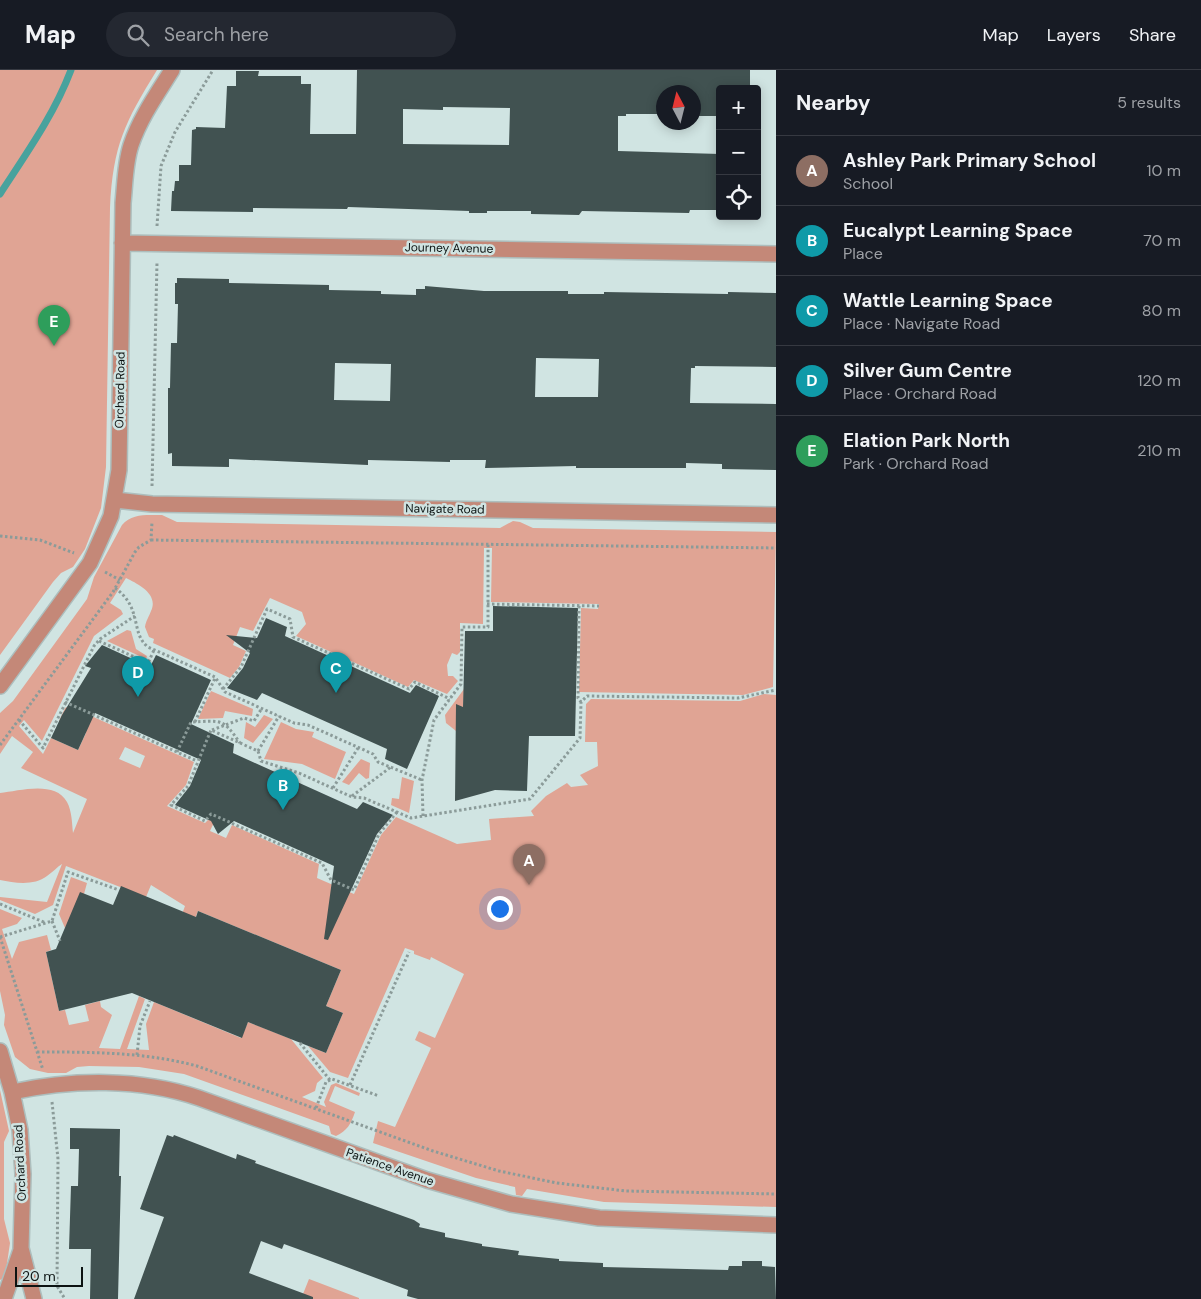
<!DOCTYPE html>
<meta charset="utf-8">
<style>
body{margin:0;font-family:"DM Sans",sans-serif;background:#242831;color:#f1f3f6}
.controls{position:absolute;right:15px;top:15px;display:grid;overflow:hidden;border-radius:5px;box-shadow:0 2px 12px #0003}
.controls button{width:45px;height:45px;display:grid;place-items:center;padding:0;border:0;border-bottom:1px solid #363941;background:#171b24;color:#f1f3f6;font:25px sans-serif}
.compass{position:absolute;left:656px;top:15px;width:45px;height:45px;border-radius:50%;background:#171b24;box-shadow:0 2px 12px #0003;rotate:353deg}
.scale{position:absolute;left:15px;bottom:12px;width:68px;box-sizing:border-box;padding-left:5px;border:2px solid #0c1312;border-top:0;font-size:14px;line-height:18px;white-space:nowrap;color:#0c1312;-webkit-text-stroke:4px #d0e4e2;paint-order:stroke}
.you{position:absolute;left:499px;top:838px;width:18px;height:18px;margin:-12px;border:4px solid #fff;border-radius:50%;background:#1a73e8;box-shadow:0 0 0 8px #1a73e833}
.badge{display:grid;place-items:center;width:32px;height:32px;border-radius:50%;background:#d93025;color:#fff;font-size:16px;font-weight:700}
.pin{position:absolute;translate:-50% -41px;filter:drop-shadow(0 1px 2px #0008)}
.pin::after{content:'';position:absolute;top:26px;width:18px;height:15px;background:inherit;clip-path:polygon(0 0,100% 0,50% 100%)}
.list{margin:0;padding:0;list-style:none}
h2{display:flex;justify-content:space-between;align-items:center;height:65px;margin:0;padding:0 20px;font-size:21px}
h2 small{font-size:16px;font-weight:400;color:#9ea1a6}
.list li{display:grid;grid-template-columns:32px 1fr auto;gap:15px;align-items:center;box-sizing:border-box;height:70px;padding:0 20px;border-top:1px solid #363941}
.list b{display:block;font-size:19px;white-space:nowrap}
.list p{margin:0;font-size:16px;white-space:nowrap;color:#9ea1a6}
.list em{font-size:16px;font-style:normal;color:#9ea1a6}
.icon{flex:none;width:28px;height:28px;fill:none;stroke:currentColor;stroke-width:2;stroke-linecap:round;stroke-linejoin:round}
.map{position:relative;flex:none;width:776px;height:1229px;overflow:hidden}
header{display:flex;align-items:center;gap:30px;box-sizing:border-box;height:70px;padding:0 25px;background:#171b24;border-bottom:1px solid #363941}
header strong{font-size:24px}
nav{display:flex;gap:28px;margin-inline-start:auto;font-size:18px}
.search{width:350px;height:45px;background:#242831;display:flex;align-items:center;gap:12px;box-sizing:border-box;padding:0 18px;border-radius:28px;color:#9ea1a6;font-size:19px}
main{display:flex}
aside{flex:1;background:#171b24}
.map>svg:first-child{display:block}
</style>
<header>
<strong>Map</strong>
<div class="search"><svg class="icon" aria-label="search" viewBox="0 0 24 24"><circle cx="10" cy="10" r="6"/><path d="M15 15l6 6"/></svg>Search here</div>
<nav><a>Map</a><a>Layers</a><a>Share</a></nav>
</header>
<main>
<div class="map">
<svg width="776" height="1229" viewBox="0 0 776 1229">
<rect width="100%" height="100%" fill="#d0e4e2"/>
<path fill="#e0a494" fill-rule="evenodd" d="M 0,0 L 157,0 C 125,52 113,75 110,138 L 106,397 L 101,438 L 85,479 L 73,497 L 61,503 L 53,512 L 0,585 Z
M 162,445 L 177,452 L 500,458 L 513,451 L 520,452 L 533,458 L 776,462 L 773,617 L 743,625 L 579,622 L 581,538 L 598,539 L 599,534 L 491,532 L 492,478 L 484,478 L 483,554 L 460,553 L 460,582 L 457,585 L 452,583 L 447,595 L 448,606 L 453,606 L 458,611 L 447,624 L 414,610 L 408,617 L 296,566 L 306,554 L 302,542 L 270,528 L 253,561 L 240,557 L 233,575 L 246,581 L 239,597 L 230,608 L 153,573 L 154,569 L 149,567 L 145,557 C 146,550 149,547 151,541 C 159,524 138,514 126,508 L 110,533 L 121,540 L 123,544 L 94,566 L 42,671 L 24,650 L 19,656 L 43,684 L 51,668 L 78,680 L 86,663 L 59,651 L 65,638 L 69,636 L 194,692 L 186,715 L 167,736 L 205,753 L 212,746 L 216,748 L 210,761 L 226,768 L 232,755 L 319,794 L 317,808 L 354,824 L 381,765 L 396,747 L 457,774 L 491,770 L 489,749 L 534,746 L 531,741 L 546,726 L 567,713 L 571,717 L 588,715 L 580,705 L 598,696 L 597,672 L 585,672 L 586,634 L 591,629 L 740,631 L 764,624 L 776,625 L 776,1137 L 604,1132 L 527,1119 L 522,1126 L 516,1125 L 515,1117 L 476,1108 L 373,1073 L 378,1051 L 395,1057 L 431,978 L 415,970 L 419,961 L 435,968 L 464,904 L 431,887 L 430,890 L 414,884 L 414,881 L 405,878 L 348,1008 L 330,1002 L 308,976 L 326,983 L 343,943 L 326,936 L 341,900 L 198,841 L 192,856 L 180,850 L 185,836 L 151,815 L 146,827 L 66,796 L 53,835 L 35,844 L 0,830 L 0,827 L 47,832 L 62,794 C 57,797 53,802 47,806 C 34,816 15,813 0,810 L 0,723 C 19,721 55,710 67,732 C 72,741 72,754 73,763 L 87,729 L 21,698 L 33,682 L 12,666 L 0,684 L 0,643 L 13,631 L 87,529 L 94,507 L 122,455 C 132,443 147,445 162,445 ZM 125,677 L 145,686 L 140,698 L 119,689 Z
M 127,560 L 131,561 L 136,579 L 147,586 L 146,589 L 107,571 Z
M 464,619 L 463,642 L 456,661 L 446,653 L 445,645 Z
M 211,621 L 253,639 L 252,646 L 225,641 L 223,648 L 198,649 Z
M 264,645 L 273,649 L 253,673 L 244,668 L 246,652 L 255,657 Z
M 281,652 L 296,659 L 314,662 L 312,667 L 346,682 L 335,709 L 302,694 L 264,689 Z
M 361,689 L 370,693 L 369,708 L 366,709 L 359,703 L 349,715 L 342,712 Z
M 402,707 L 414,711 L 409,743 L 391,735 L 392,728 L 399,729 Z
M 71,807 L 87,813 L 84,824 L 65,858 L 59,844 Z
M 0,839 L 22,848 L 17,854 L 2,859 L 12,889 L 19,872 L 47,865 L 51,880 L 46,882 L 59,941 L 65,940 L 69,955 L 89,951 L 85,935 L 100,931 L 101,937 L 112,945 L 99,978 L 120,979 L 139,926 L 145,929 L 127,979 L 149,980 L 146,954 L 154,932 L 241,968 L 248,952 L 291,969 L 323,1008 L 317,1013 L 315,1021 L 302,1027 L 326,1037 L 324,1032 L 331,1015 L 336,1013 L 360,1023 L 359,1026 L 335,1016 L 329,1031 L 355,1042 C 351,1054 347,1061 336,1066 L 331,1064 L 329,1056 L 184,1004 L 139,997 L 89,996 L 77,997 L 66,1003 L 48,1003 L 30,999 L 15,987 L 4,955 L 5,945 L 0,921 Z
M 0,1020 L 9,1061 L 4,1072 L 4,1149 L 10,1173 L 5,1207 L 0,1210 Z
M 309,1209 L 359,1228 L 359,1229 L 301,1229 Z"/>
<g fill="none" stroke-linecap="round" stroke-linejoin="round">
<path stroke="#48a29d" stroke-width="7" d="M 0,124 C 26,84 54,45 71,0"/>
</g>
<path fill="#415251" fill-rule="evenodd" d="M 357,0 L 750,0 L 750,19 L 720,19 L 720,46 L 694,46 L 694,22 L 664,22 L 664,44 L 626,44 L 626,46 L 618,46 L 618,81 L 720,84 L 720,140 L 690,140 L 689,143 L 582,141 L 579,145 L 531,144 L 531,141 L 487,141 L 487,143 L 469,143 L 469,141 L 348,137 L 347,139 L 253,138 L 253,142 L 171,141 L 172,121 L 174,121 L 175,111 L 179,111 L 179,95 L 191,95 L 192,60 L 196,59 L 196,57 L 225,58 L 227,16 L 236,16 L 236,1 L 259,1 L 258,6 L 301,6 L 301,14 L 311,14 L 310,64 L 356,64 ZM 443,37 L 510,38 L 509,75 L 403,74 L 403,39 L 443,40 Z
M 177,208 L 229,209 L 229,213 L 329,215 L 329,220 L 381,221 L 381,224 L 416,225 L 416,219 L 425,219 L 425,216 L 484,221 L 568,221 L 568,224 L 604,224 L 604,222 L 728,224 L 728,222 L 776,223 L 776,297 L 695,296 L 695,298 L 691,298 L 690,333 L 776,334 L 776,400 L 722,399 L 722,394 L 686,393 L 686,398 L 576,398 L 576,396 L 485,398 L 486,390 L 450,390 L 450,392 L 368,390 L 368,395 L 229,389 L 229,397 L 172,396 L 172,383 L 168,384 L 168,318 L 170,318 L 171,273 L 177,273 L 178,234 L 175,234 L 175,213 L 177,213 ZM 536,288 L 599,289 L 598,327 L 535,327 ZM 335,293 L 391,294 L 390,331 L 334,330 Z
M 493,536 L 578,538 L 575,666 L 529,666 L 527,721 L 495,720 L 455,731 L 456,634 L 463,637 L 465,561 L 493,561 Z
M 266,548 L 287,557 L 285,566 L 410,623 L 416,615 L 439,626 L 407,699 L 385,689 L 387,679 L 291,636 L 262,623 L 257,630 L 227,618 L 243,598 L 250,583 L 226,565 L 257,568 Z
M 102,575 L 150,597 L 156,585 L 211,610 L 191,654 L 234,674 L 233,683 L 357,739 L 363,732 L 393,745 L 377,764 L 328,870 L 324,869 L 334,796 L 234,751 L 218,764 L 211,751 L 175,735 L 190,716 L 201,690 L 95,643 L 78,680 L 51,668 L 62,645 L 91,598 L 85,596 Z
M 121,816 L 196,847 L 198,841 L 341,900 L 326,936 L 343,943 L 326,983 L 248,952 L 242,968 L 132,923 L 59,941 L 46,882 L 56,879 L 80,822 L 113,835 Z
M 70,1058 L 120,1059 L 119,1106 L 121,1106 L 118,1229 L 90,1229 L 91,1179 L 69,1179 L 71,1116 L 78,1116 L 79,1079 L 70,1079 Z
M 167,1065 L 173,1067 L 174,1065 L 236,1089 L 237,1084 L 256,1091 L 255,1093 L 414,1150 L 420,1154 L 419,1157 L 445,1163 L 445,1167 L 482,1174 L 482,1176 L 519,1181 L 518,1185 L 559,1189 L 559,1191 L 603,1193 L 603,1197 L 645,1198 L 728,1200 L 729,1196 L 742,1196 L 742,1191 L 762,1191 L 762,1196 L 775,1197 L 776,1229 L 418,1229 L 407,1226 L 408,1220 L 317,1186 L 284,1174 L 282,1179 L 261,1171 L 249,1203 L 313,1227 L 313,1229 L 134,1229 L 164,1147 L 140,1139 Z"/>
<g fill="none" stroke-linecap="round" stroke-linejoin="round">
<g stroke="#adbebd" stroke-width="18">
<path id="minor" d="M 122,173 L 776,184
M 115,430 L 152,434 L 776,445
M 0,616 L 90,493 L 111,446 L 119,400 L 123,133 C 125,114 125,93 131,75 C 140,48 157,24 172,0
M 0,981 L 12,1022 L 20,1060 L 23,1104 L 21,1178 L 34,1229
M 12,1022 C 73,1009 140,1008 199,1028 L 427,1110 L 511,1134 L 599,1148 L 776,1155
M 4,1229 L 21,1180"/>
</g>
<path stroke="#8b9b99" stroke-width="3" stroke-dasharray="2.5 2.5" stroke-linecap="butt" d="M 157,156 L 161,96 L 175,62 L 213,0
M 152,416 L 157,192
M 0,466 L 40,470 L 74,483
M 151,470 L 776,478
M 105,502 L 120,510
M 115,518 C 143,538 130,563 148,577 L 215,607 L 225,622 L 294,653 L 308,655 L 373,684 L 378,692 L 422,710
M 487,534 L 599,536
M 579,536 L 578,628 L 581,632
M 99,571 L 148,593 L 154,580
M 223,619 L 241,597 L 267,539 L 290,549 L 293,567 L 409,619 L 415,612 L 450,629
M 65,632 L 197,691
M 19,650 L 43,678 L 94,576 L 100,569 L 135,546
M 195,652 L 215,608
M 212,660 L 244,648 L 254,651 L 262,638
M 0,675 L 113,522 L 135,482 L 139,477 L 151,470 L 152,452
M 258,681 L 279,646
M 177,682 L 191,652 C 221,651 222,647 240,673
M 333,718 L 358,678
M 352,726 L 391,697
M 397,742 L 379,764 L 354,820 L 331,810 L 322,793 L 211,744 L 205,751 L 171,735 L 188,716 L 211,660 L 258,681 L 261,691 L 299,703 L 352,727 L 364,728 L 411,748 L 530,729 L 580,668 L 581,632 L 587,626 L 738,628 L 776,620
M 423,746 L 422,710 L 434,650 L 461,614 L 462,557 L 488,557 L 488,473
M 0,834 L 46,853
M 52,851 L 60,871
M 0,867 L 43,1000
M 0,867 L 52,851 L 68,802 L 119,820
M 300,973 L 330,1010
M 37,982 C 91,982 145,982 197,996 L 433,1081 L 499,1101 L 557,1113 L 626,1121 L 776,1124
M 137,985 L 140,956 L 150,931
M 350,1015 L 409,882
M 52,1032 L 58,1089 L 57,1216 L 65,1229
M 316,1038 L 326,1012 L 332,1009 L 379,1026"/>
<use href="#minor" stroke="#c48878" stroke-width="15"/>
</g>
<g text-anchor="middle" stroke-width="5" stroke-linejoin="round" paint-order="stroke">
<g font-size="12" fill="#0c1312" stroke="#d0e4e2">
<text transform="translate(449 178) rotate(1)" y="4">Journey Avenue</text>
<text transform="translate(120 320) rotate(-89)" y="4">Orchard Road</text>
<text transform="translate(445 439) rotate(1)" y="4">Navigate Road</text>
<text transform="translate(20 1093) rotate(-93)" y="4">Orchard Road</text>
<text transform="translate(390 1097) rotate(19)" y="4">Patience Avenue</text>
</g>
</g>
</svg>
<div class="controls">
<button>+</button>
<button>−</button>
<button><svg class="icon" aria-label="locate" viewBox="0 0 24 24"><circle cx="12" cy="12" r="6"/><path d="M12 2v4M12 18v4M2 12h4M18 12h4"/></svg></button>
</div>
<svg class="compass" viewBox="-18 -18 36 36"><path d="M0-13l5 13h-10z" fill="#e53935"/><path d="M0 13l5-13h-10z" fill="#9ea1a6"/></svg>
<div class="scale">20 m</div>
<div class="you"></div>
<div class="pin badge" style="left:529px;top:815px;background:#8d6e63">A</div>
<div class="pin badge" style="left:283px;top:740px;background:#0f9aa8">B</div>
<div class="pin badge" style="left:336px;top:623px;background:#0f9aa8">C</div>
<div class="pin badge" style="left:138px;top:627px;background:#0f9aa8">D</div>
<div class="pin badge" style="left:54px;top:276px;background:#2e9e5b">E</div>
</div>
<aside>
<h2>Nearby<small>5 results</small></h2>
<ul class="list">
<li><span class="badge" style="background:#8d6e63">A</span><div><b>Ashley Park Primary School</b><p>School</p></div><em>10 m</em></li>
<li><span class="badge" style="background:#0f9aa8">B</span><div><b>Eucalypt Learning Space</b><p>Place</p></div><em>70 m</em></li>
<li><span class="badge" style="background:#0f9aa8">C</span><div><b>Wattle Learning Space</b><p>Place · Navigate Road</p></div><em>80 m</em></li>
<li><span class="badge" style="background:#0f9aa8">D</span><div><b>Silver Gum Centre</b><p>Place · Orchard Road</p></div><em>120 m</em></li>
<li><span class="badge" style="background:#2e9e5b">E</span><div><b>Elation Park North</b><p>Park · Orchard Road</p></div><em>210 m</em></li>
</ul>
</aside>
</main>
